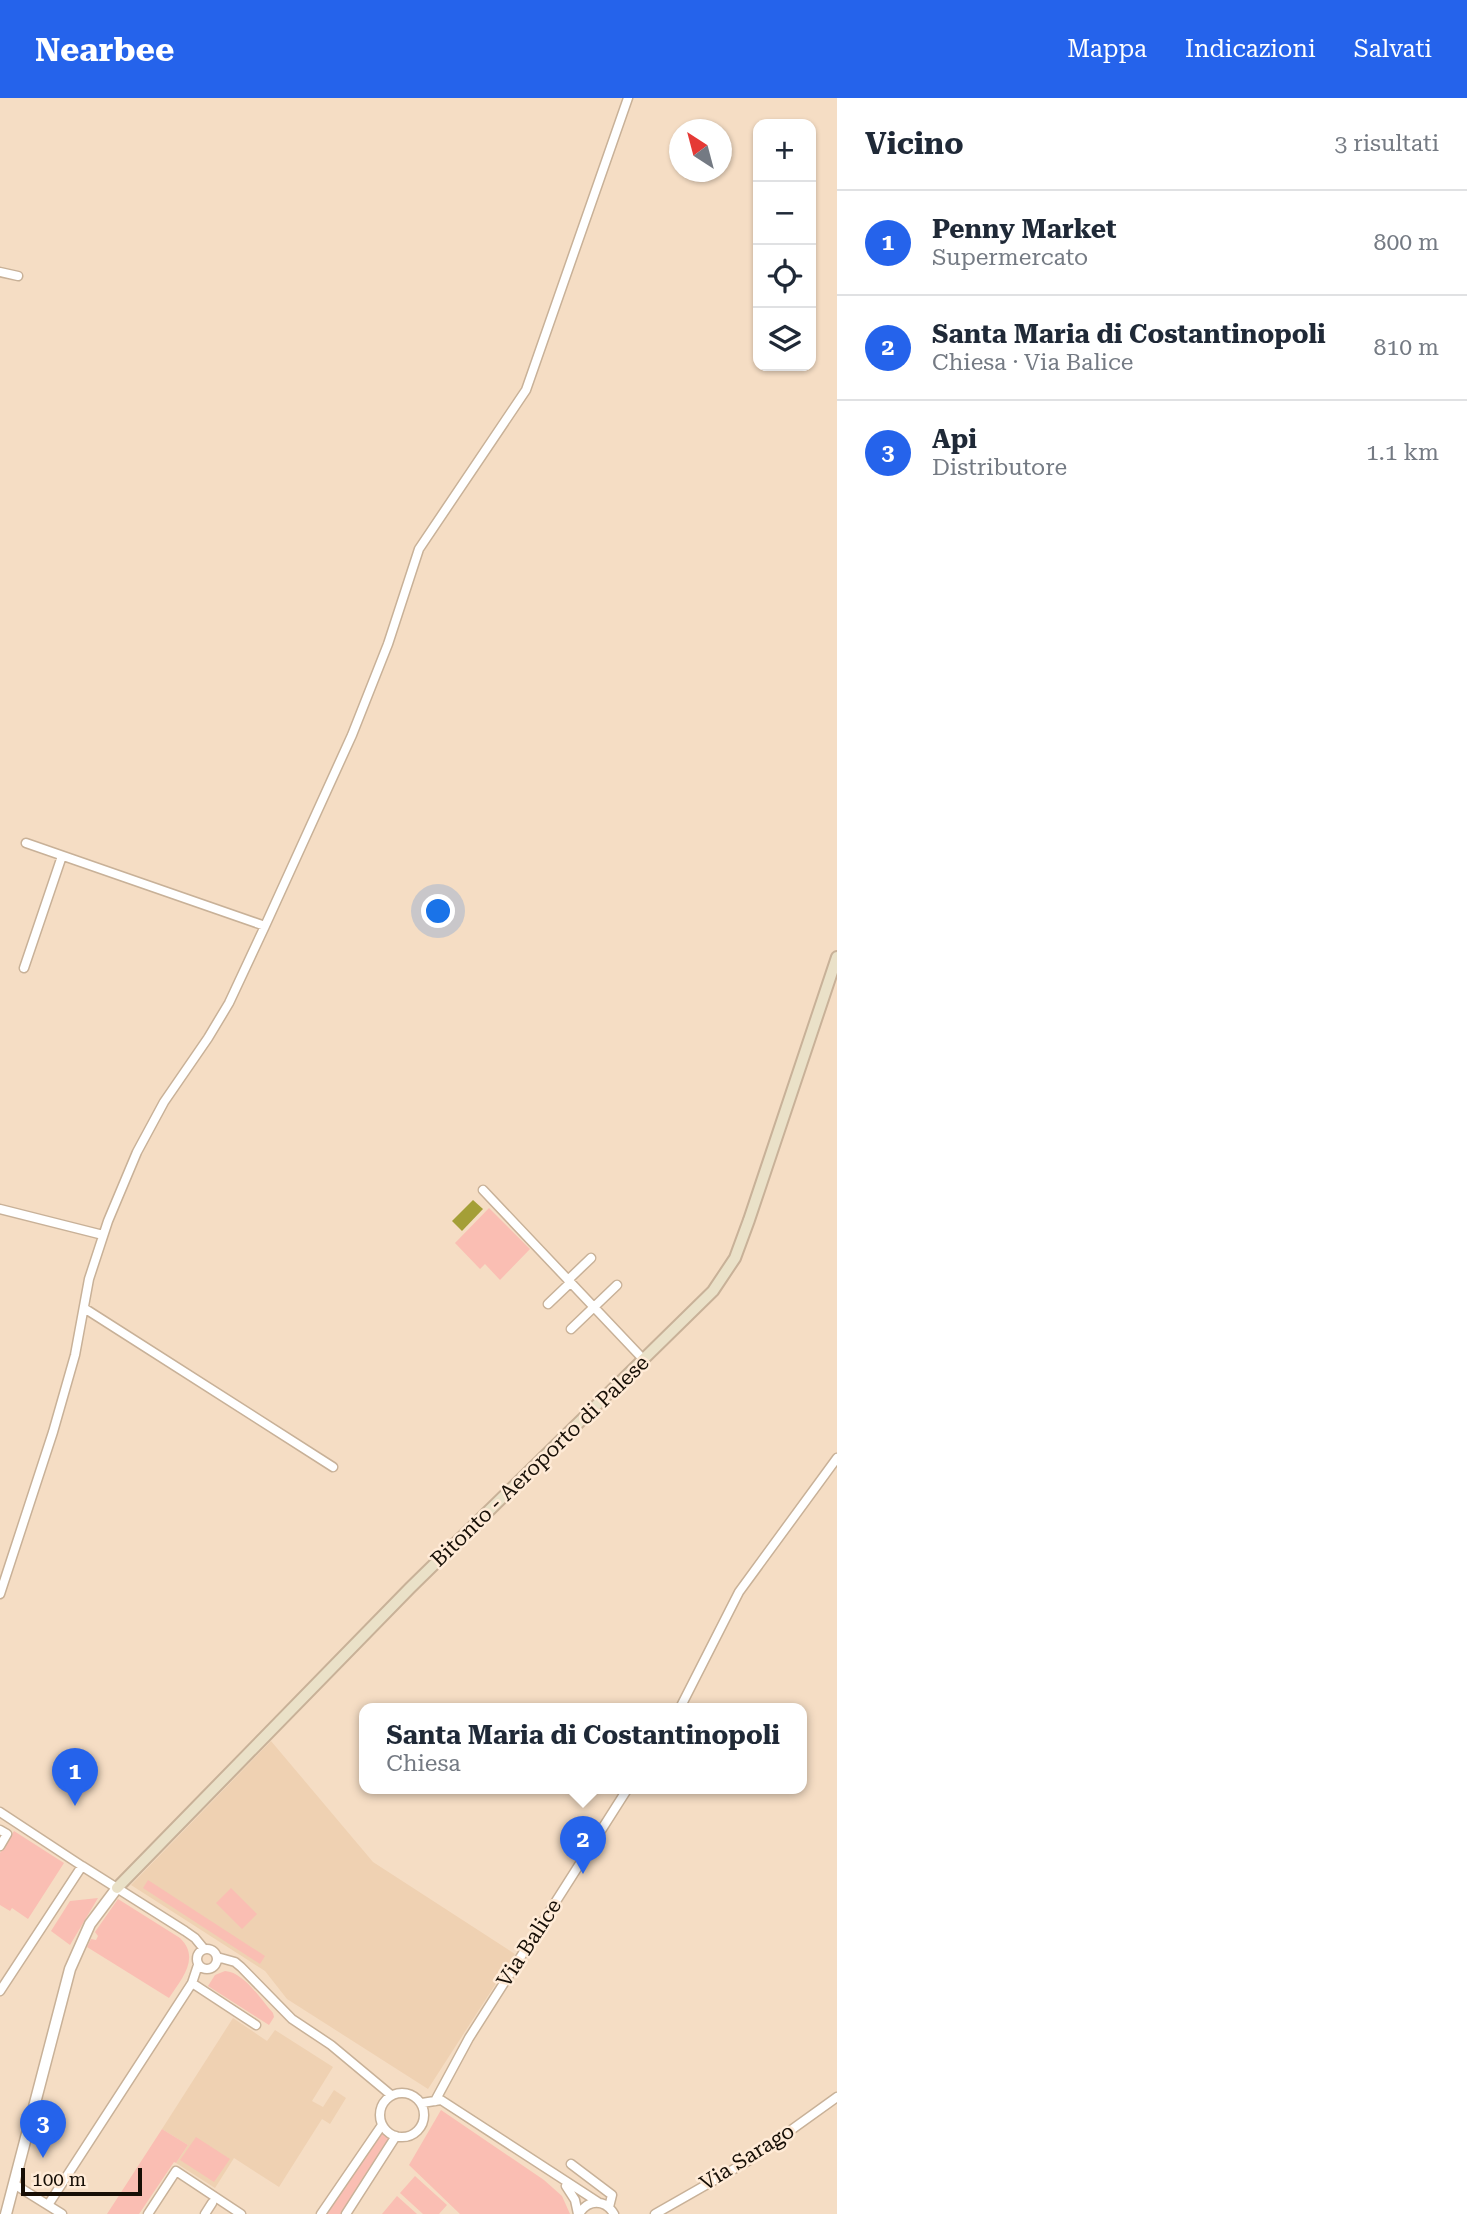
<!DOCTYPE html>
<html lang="it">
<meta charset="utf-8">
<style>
body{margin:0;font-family:"Roboto Serif",serif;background:#f2f2f3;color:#1f2937}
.controls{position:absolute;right:21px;top:21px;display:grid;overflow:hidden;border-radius:14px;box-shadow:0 2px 5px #0004}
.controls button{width:63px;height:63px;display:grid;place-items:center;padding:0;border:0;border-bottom:2px solid #e0e1e3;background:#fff;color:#1f2937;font:35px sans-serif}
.compass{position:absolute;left:669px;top:21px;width:63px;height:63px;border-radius:50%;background:#fff;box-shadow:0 2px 5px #0004;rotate:324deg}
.scale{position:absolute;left:21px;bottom:18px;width:121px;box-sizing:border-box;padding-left:7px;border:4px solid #170f06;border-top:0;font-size:19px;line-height:24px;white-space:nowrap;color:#170f06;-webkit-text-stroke:5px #ffebd7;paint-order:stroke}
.you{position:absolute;left:439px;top:814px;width:24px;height:24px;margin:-18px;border:5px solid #fff;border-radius:50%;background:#1a73e8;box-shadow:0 0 0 10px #1a73e833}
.badge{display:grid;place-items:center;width:46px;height:46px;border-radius:50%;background:#2563eb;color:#fff;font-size:23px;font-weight:700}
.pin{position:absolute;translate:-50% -58px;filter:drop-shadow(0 2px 4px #0008)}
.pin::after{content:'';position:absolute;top:37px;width:24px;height:21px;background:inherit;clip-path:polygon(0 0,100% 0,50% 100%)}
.popup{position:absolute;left:359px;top:1605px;width:448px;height:91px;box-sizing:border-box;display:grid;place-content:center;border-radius:14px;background:#fff;filter:drop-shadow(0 2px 5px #0005);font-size:23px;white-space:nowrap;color:#747a83}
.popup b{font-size:26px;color:#1f2937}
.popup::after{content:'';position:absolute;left:50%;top:100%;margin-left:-14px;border:14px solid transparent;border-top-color:#fff}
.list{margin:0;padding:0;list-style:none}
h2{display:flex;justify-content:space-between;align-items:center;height:91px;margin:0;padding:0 28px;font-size:30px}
h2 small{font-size:23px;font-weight:400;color:#747a83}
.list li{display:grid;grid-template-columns:46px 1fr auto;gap:21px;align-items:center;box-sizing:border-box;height:105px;padding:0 28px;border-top:2px solid #e0e1e3}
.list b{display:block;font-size:26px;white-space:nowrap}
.list p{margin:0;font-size:23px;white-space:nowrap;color:#747a83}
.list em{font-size:23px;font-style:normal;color:#747a83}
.icon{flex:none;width:38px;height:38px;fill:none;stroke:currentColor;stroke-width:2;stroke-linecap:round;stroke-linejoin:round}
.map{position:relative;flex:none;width:837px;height:2116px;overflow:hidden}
header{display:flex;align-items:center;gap:42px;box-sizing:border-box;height:98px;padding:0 35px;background:#2563eb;color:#fff}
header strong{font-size:33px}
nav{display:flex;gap:38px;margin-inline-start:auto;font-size:24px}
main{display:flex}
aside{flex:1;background:#fff}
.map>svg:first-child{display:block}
</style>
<header>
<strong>Nearbee</strong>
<nav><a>Mappa</a><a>Indicazioni</a><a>Salvati</a></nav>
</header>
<main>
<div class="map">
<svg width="837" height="2116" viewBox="0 0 837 2116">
<rect width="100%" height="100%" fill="#f5ddc4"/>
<path fill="#efd1b2" d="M 271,1643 L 373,1764 L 515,1856 L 428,1991 L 287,1901 L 265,1873 L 131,1787 Z
M 233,1920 L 267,1943 L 275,1932 L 333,1969 L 312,2003 L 323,2009 L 334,1992 L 346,2000 L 330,2026 L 322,2021 L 279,2089 L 234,2060 L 215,2090 L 176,2065 L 188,2047 L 162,2031 Z"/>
<path fill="#fabeb3" d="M 489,1110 L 530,1151 L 500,1182 L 485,1166 L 480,1171 L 455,1145 Z
M 14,1733 L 64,1765 L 28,1821 L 12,1810 L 10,1813 L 0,1807 L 0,1755 Z
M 148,1782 L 265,1858 L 260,1866 L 143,1790 Z
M 231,1790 L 257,1816 L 242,1831 L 216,1805 Z
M 98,1800 L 70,1847 L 51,1833 L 70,1803 Z
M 118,1801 L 180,1840 C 201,1860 181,1882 169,1900 L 87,1849 L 91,1841 L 96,1842 L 98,1838 L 95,1834 Z
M 225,1873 C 244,1874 261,1902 273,1915 L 274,1919 L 269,1927 L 208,1888 L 215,1877 Z
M 441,2012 L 544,2082 L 562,2098 L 570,2116 L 460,2116 L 409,2067 Z
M 162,2031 L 188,2047 L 176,2065 L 174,2064 L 139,2116 L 107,2116 Z
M 383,2034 L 390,2041 L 342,2116 L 326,2116 Z
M 196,2039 L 230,2061 L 214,2084 L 180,2062 Z
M 415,2078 L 447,2107 L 439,2116 L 423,2116 L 400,2095 Z
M 397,2098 L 417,2116 L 382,2116 Z"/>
<path fill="#a49f37" d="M 473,1102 L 483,1111 L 462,1133 L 452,1123 Z"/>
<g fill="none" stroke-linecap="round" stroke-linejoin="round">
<g stroke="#c8b198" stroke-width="11">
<path id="minor" d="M 0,174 L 18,178
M 26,745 L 265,828
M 24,870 L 62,758
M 483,1092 L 644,1262
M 0,1111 L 103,1137
M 568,1182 L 591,1160
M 548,1206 L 570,1185
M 84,1210 L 333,1369
M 571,1231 L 617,1187
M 0,1496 L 53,1334 L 75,1257 L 89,1181 L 108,1123 L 137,1054 L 164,1004 L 208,940 L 229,905 L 265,828 L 352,637 L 388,546 L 419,451 L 526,292 L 628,0
M 680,1610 L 739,1494 L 837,1360
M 0,1714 L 82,1768
M 0,1732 L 7,1736 L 0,1748
M197 1861a10 10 0 1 1 20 0a10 10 0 1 1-20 0Z
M 217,1859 L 235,1864 L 241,1869 L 292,1921 L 331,1947 L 391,1997
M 192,1885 L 256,1927
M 0,1893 L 82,1768 L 185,1833 L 195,1840 L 204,1851
M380 2017a22 22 0 1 1 44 0a22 22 0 1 1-44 0Z
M 435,2003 L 469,1940 L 628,1690
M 422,2005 L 441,2002 L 598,2104
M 571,2066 L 612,2097 L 609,2109
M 14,2086 L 62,2116
M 566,2088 L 575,2102 L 578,2116
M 48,2107 L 192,1885 L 198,1867
M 148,2116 L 176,2073 L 241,2116
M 205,2116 L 212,2105
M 321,2116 L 382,2027
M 346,2116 L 396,2038
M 579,2116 C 588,2101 605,2101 614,2116
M 655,2116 L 748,2063 L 837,1999"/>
</g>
<g stroke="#c8b198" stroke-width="13">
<path id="tertiary" d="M 6,2116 L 70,1871 L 90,1826 L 117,1790"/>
</g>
<g stroke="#c8b198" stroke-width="14">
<path id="secondary" d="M 117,1790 L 410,1490 L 713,1193 L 735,1160 L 749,1122 L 837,859"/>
</g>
<use href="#minor" stroke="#fff" stroke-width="8"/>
<use href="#tertiary" stroke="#fff" stroke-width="10"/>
<use href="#secondary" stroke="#eae1c8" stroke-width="10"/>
</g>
<g text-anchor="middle" stroke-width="5" stroke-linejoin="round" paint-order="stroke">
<g font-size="21" fill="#170f06" stroke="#ffebd7">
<text transform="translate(540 1363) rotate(-44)" y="7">Bitonto - Aeroporto di Palese</text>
<text transform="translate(529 1845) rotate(-57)" y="7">Via Balice</text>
<text transform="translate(747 2059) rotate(-32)" y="7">Via Sarago</text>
</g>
</g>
</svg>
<div class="controls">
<button>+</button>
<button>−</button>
<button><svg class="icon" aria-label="locate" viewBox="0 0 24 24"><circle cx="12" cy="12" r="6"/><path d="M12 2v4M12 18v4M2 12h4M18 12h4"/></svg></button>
<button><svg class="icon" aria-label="layers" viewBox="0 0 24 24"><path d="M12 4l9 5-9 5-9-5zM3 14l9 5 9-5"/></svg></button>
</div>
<svg class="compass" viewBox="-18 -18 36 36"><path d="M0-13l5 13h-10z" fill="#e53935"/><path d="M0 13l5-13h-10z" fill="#747a83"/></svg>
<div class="scale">100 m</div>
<div class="you"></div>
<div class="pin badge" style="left:75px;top:1708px">1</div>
<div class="pin badge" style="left:583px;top:1776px">2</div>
<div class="popup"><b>Santa Maria di Costantinopoli</b>Chiesa</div>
<div class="pin badge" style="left:43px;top:2060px">3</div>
</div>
<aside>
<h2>Vicino<small>3 risultati</small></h2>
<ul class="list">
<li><span class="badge">1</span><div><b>Penny Market</b><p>Supermercato</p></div><em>800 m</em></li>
<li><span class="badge">2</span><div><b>Santa Maria di Costantinopoli</b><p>Chiesa · Via Balice</p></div><em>810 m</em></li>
<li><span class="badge">3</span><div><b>Api</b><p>Distributore</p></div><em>1.1 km</em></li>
</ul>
</aside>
</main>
